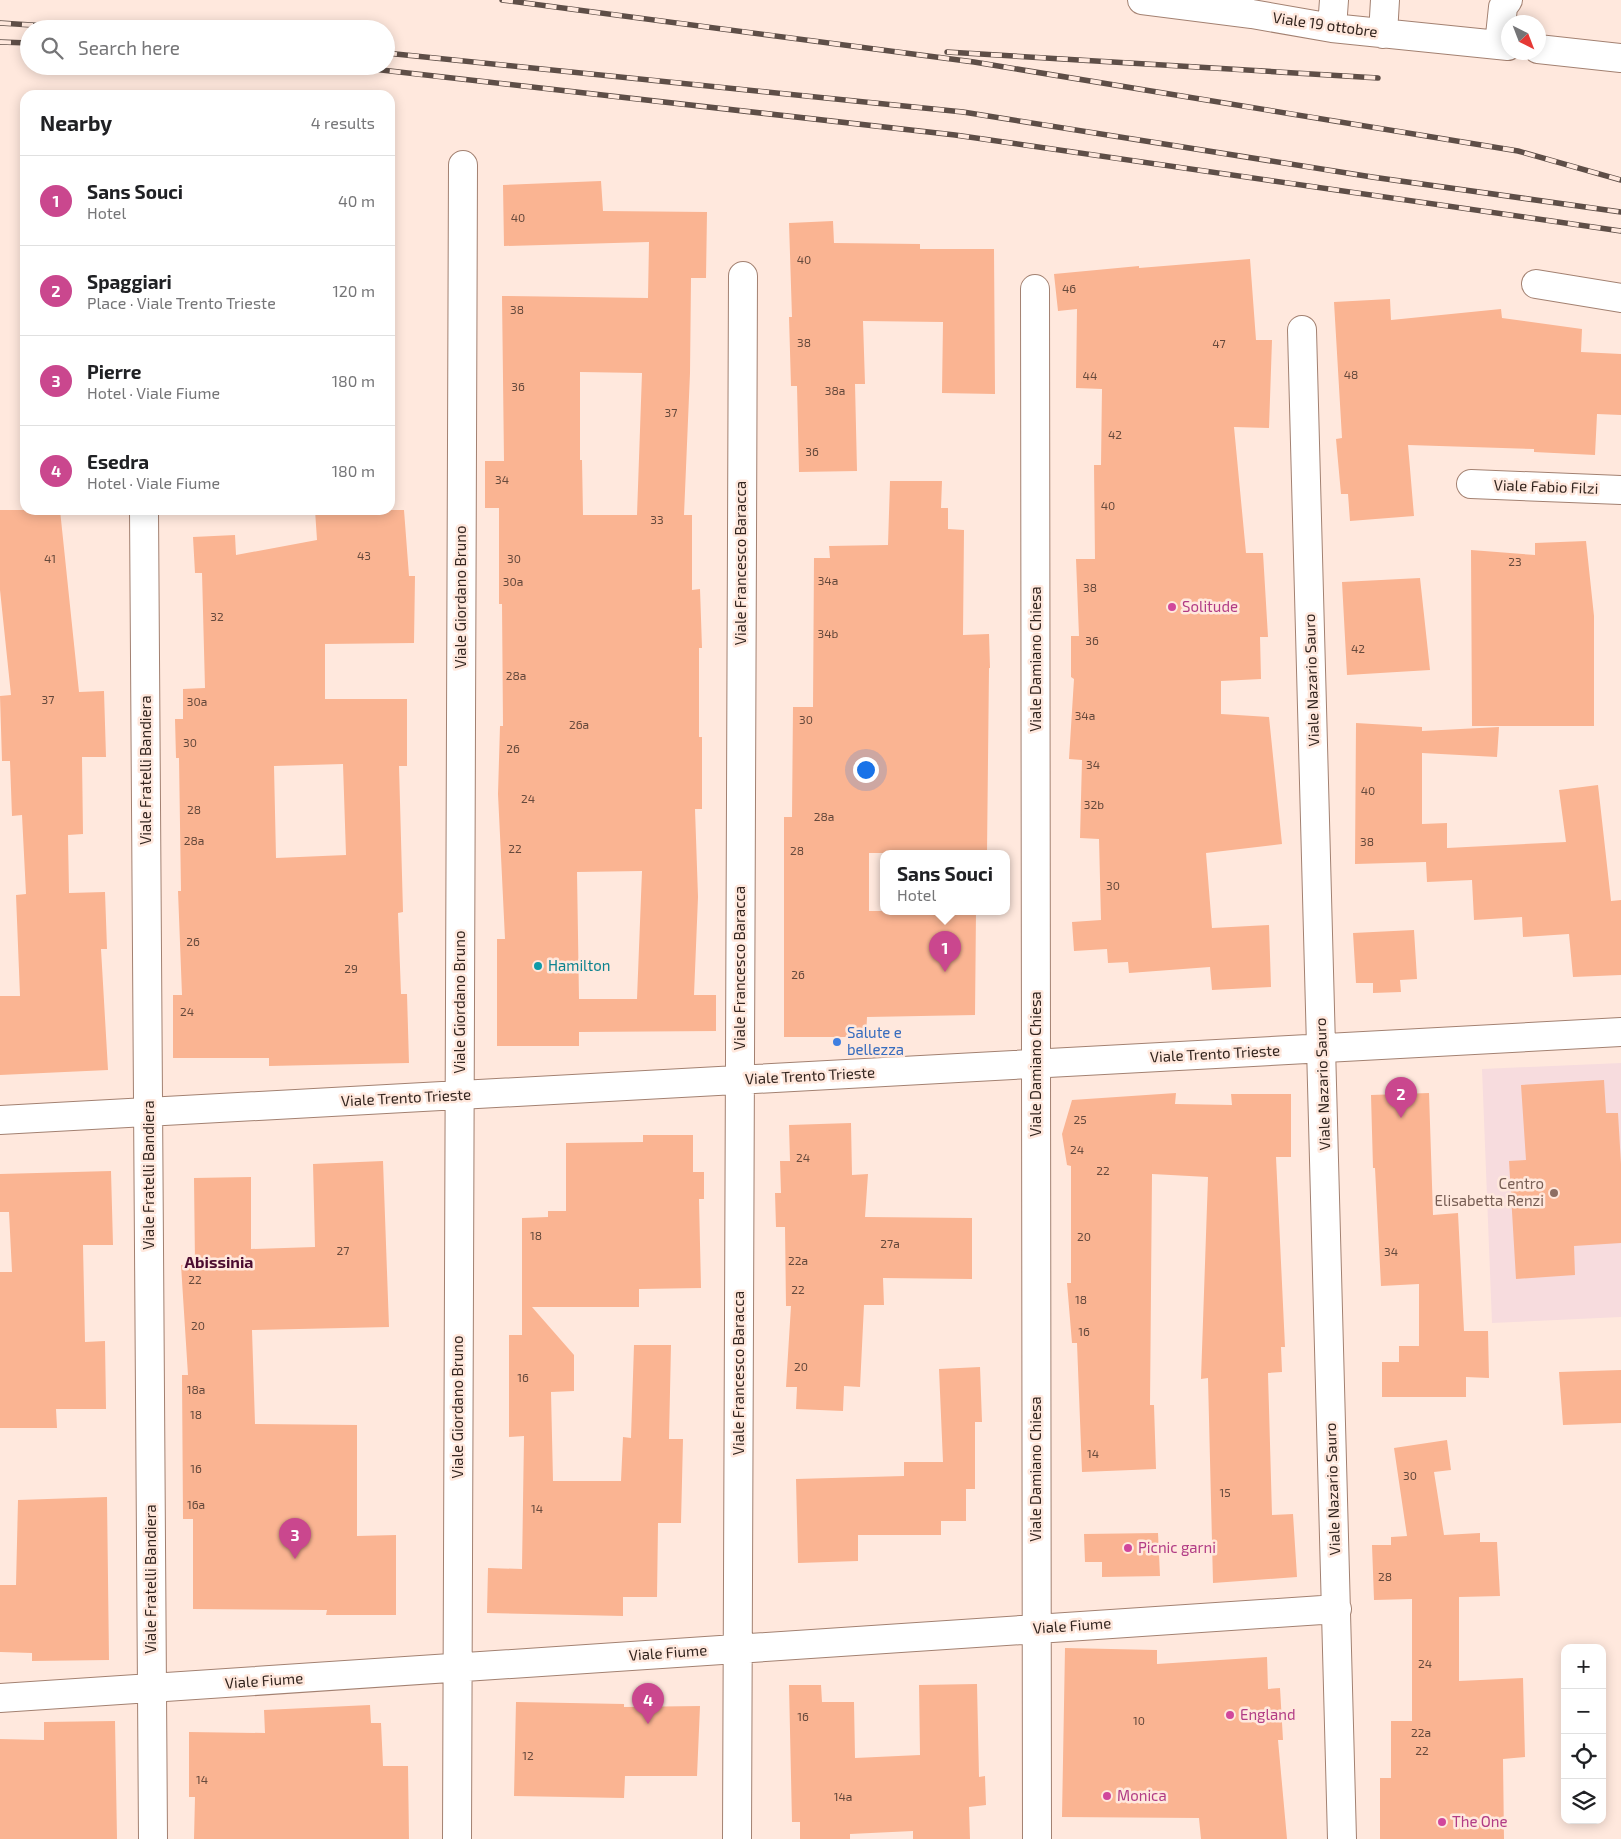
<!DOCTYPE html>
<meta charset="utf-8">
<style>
body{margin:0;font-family:"Exo 2",sans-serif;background:#f2f2f2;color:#202124}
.controls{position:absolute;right:15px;bottom:15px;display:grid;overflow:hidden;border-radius:10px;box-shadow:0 2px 12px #0003}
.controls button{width:45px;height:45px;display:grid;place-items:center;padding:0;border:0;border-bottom:1px solid #e0e0e0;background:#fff;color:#202124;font:25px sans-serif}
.compass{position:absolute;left:1501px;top:15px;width:45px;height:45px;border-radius:50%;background:#fff;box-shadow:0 2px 12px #0003;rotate:138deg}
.you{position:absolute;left:865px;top:769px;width:18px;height:18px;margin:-12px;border:4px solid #fff;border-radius:50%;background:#1a73e8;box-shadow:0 0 0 8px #1a73e833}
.badge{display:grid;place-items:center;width:32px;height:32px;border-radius:50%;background:#ca478e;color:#fff;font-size:16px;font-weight:700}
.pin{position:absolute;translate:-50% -41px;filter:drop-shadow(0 1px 2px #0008)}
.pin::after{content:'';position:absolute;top:26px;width:18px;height:15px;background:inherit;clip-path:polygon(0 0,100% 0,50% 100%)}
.popup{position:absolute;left:880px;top:850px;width:130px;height:65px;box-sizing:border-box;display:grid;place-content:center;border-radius:10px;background:#fff;filter:drop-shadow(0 1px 4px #0005);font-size:16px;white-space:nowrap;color:#757577}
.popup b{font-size:19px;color:#202124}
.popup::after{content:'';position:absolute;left:50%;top:100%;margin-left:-10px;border:10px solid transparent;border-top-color:#fff}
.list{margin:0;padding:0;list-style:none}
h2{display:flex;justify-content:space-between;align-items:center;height:65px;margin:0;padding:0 20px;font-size:21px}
h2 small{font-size:16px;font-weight:400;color:#757577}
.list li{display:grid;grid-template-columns:32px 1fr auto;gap:15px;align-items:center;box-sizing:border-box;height:90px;padding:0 20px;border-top:1px solid #e0e0e0}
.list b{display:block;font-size:19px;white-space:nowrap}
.list p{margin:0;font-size:16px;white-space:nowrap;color:#757577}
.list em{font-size:16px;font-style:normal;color:#757577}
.icon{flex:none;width:28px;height:28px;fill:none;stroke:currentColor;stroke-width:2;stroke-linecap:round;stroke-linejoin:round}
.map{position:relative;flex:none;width:1621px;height:1839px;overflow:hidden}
.search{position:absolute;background:#fff;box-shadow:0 2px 12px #0003;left:20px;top:20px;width:375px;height:55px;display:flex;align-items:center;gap:12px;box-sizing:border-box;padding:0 18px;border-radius:28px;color:#757577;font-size:19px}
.panel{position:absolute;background:#fff;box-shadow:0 2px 12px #0003;left:20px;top:90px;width:375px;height:425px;border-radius:15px}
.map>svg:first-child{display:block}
</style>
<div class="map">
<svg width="1621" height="1839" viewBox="0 0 1621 1839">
<rect width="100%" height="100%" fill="#ffe8dd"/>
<path fill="#f7dcde" d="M 1621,1063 L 1621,1317 L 1492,1323 L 1482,1069 Z"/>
<path fill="#fab492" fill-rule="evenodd" d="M 601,181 L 603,211 L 707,212 L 706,278 L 691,278 L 690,373 L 684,515 L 692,515 L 692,590 L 700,589 L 702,648 L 699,648 L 699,737 L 702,737 L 702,809 L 695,809 L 698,897 L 694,995 L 716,995 L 716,1031 L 579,1032 L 579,1046 L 497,1046 L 497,939 L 505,939 L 498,794 L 500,726 L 503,726 L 502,604 L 499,604 L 499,508 L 485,508 L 485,461 L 504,461 L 502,296 L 648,298 L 649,242 L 504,246 L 503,185 ZM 580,372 L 642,373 L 637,515 L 583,515 L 582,460 L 580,460 ZM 642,871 L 637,999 L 579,999 L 577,872 Z
M 833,221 L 834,243 L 920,244 L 920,249 L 994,249 L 995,394 L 942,393 L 943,322 L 863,321 L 865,384 L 855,384 L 857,471 L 799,472 L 797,386 L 791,386 L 789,317 L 792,317 L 789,223 Z
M 1250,259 L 1256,340 L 1272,340 L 1269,428 L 1234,427 L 1246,553 L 1263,553 L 1268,637 L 1260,637 L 1261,679 L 1221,681 L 1221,714 L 1269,717 L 1282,844 L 1206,853 L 1212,928 L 1269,925 L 1271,987 L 1212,990 L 1210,967 L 1129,973 L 1128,962 L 1108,963 L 1107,949 L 1074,951 L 1072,922 L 1101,920 L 1099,839 L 1080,838 L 1082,760 L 1069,759 L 1074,679 L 1071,677 L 1071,636 L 1079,636 L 1076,559 L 1095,559 L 1094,465 L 1101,465 L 1102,389 L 1076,388 L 1077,309 L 1058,311 L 1054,274 L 1139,266 L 1139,268 Z
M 1390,299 L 1391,320 L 1501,309 L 1502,318 L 1582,329 L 1581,352 L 1621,354 L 1621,415 L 1597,414 L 1595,455 L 1534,452 L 1534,449 L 1408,445 L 1414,516 L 1350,521 L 1348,494 L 1341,494 L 1336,439 L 1342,438 L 1334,302 Z
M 890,481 L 942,481 L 941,508 L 948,508 L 948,529 L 964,530 L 963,635 L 989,634 L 990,668 L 989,668 L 987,853 L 869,853 L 869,911 L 976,911 L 975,1015 L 867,1017 L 866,1037 L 784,1037 L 784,817 L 792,817 L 793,707 L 813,707 L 814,558 L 830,558 L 829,546 L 888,545 Z
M 0,510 L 60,510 L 79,692 L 104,691 L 106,757 L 82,757 L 83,834 L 68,835 L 69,893 L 105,892 L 107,949 L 101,949 L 108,1070 L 0,1075 L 0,996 L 20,996 L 16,895 L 26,894 L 22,815 L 12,816 L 10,761 L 2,761 L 0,696 L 11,695 L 0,590 Z
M 315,510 L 404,510 L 409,576 L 415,576 L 414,643 L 325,644 L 325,699 L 407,699 L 407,766 L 399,766 L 403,912 L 398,913 L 401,994 L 407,994 L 409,1063 L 269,1066 L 269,1058 L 173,1058 L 173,995 L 182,995 L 178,891 L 181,891 L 179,758 L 176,758 L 175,719 L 183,719 L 183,689 L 205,688 L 202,573 L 195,573 L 193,537 L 235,535 L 236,555 L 317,540 ZM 343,764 L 346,855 L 276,858 L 274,766 Z
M 1586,541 L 1594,616 L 1594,726 L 1472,726 L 1471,550 L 1535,555 L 1535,543 Z
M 1420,578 L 1430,670 L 1347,675 L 1342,582 Z
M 1356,723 L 1422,727 L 1422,731 L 1499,727 L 1497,757 L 1422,753 L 1422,824 L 1447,823 L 1447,848 L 1566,842 L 1559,790 L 1598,785 L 1611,901 L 1621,900 L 1621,975 L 1573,977 L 1569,934 L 1523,937 L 1522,917 L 1474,920 L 1472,880 L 1427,882 L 1426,862 L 1355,864 Z
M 1414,930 L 1417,979 L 1400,980 L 1401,992 L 1373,993 L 1373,983 L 1356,983 L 1353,933 Z
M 1604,1080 L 1606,1113 L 1618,1113 L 1621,1164 L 1621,1243 L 1574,1246 L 1575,1275 L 1516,1279 L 1509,1161 L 1526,1160 L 1521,1085 Z
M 1176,1093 L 1175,1104 L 1232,1105 L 1231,1094 L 1291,1094 L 1291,1157 L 1276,1157 L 1285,1347 L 1281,1347 L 1282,1372 L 1268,1373 L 1272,1515 L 1293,1514 L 1297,1577 L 1213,1583 L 1208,1378 L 1201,1379 L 1208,1177 L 1152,1174 L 1150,1405 L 1154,1405 L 1156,1469 L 1082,1472 L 1077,1343 L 1072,1343 L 1067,1283 L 1071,1283 L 1071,1166 L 1067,1165 L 1062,1134 L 1072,1100 Z
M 1429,1093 L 1433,1215 L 1458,1213 L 1464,1331 L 1488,1331 L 1489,1378 L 1466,1377 L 1466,1397 L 1382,1397 L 1382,1362 L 1399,1362 L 1399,1346 L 1419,1346 L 1419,1284 L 1381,1286 L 1375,1168 L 1373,1168 L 1371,1095 Z
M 851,1123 L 852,1175 L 868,1174 L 865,1217 L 972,1218 L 972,1279 L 883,1278 L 884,1305 L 864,1305 L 860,1387 L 844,1386 L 843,1411 L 796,1409 L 797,1387 L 786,1387 L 791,1306 L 786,1306 L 785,1227 L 776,1227 L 775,1193 L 781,1193 L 780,1161 L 790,1161 L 789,1125 Z
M 643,1135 L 693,1135 L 693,1172 L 704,1172 L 704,1199 L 699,1199 L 701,1288 L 639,1289 L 639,1307 L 532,1307 L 574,1355 L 574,1391 L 551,1392 L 553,1481 L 621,1481 L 623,1437 L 631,1438 L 634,1345 L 671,1345 L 669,1439 L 683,1439 L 681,1523 L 658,1523 L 657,1597 L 623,1597 L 623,1616 L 487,1613 L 488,1568 L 522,1569 L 524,1436 L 509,1437 L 509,1335 L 522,1335 L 522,1218 L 548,1217 L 548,1211 L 566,1211 L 566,1143 L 643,1142 Z
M 383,1161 L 389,1327 L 252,1330 L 255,1424 L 357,1425 L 357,1536 L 396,1535 L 396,1615 L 326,1615 L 327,1610 L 193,1609 L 193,1519 L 183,1519 L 182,1375 L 188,1375 L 181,1265 L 195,1264 L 194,1178 L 251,1177 L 251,1249 L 315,1247 L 313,1164 Z
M 111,1171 L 113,1245 L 83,1245 L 85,1342 L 105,1341 L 106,1409 L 56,1409 L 57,1428 L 0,1428 L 0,1272 L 12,1272 L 9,1212 L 0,1212 L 0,1174 Z
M 980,1367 L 982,1422 L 975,1422 L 975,1489 L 966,1489 L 966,1521 L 941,1521 L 941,1535 L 858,1535 L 858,1561 L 798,1563 L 796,1479 L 904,1476 L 904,1462 L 943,1462 L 939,1369 Z
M 1621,1370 L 1621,1423 L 1563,1425 L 1559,1372 Z
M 1447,1440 L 1451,1470 L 1434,1472 L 1444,1535 L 1480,1533 L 1480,1542 L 1497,1542 L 1500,1596 L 1459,1597 L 1459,1681 L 1523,1678 L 1525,1757 L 1503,1759 L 1504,1839 L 1380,1839 L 1380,1778 L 1391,1778 L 1391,1721 L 1412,1721 L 1412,1599 L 1374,1600 L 1372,1545 L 1391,1545 L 1391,1537 L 1407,1536 L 1394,1448 Z
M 107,1497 L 109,1660 L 32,1661 L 32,1653 L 0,1652 L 0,1585 L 16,1585 L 18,1500 Z
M 1158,1533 L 1160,1576 L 1102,1577 L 1102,1562 L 1085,1562 L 1084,1534 Z
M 1065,1648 L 1157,1650 L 1157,1664 L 1267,1657 L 1268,1689 L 1280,1688 L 1283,1740 L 1278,1740 L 1287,1839 L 1201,1839 L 1199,1818 L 1062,1817 Z
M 977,1684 L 979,1777 L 985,1776 L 986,1805 L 969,1807 L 970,1839 L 913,1839 L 913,1831 L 850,1834 L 850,1839 L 800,1839 L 800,1822 L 792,1822 L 789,1685 L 821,1685 L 822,1702 L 854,1702 L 855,1758 L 920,1755 L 919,1685 Z
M 516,1702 L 624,1704 L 624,1707 L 700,1706 L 697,1776 L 625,1776 L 624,1798 L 514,1796 Z
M 370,1705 L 371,1723 L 381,1723 L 383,1766 L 408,1766 L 409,1839 L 194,1839 L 195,1797 L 189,1797 L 189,1732 L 265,1733 L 264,1710 Z
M 115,1721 L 117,1839 L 0,1839 L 0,1739 L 44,1740 L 44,1722 Z"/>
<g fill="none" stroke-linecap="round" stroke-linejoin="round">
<g stroke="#a38171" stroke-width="30">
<path id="minor" d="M 1142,0 L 1252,14 L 1332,28 L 1508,46
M 1332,28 L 1334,0
M 1383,34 L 1385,0
M 1499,45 L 1503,7 L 1508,0
M 1538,49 L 1621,58
M 1536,284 L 1621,298
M 1035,289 L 1037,1839
M 1302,330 L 1342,1839
M 1471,484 L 1621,490
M 144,510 L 153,1839
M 0,1120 L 1621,1032
M 0,1698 L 1337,1609
M 457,1839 L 463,165
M 737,1839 L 743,276"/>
</g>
<use href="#minor" stroke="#fff" stroke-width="28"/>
<g stroke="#5e4e47" stroke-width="5.5">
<path id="rail" d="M 502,0 L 974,62 L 1518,151 L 1621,180
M 0,23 L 94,29
M 0,42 L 29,43
M 947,52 L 1378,78
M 386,53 L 963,112 L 1372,177 L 1621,212
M 346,66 L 955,135 L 1621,231"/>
</g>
<use href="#rail" stroke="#ffe8dd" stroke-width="4" stroke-dasharray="11" stroke-linecap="butt"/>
</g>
<g fill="#d1479c" stroke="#ffe8dd" stroke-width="2">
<circle cx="1172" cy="607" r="5"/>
<circle cx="1128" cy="1548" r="5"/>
<circle cx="1230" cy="1715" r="5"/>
<circle cx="1107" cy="1796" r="5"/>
<circle cx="1442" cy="1822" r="5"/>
</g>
<circle fill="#0f9aa8" stroke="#ffe8dd" stroke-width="2" cx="538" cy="966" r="5"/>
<circle fill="#3f7fe0" stroke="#ffe8dd" stroke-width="2" cx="837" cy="1042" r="5"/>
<circle fill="#8d6e63" stroke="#ffe8dd" stroke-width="2" cx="1554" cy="1193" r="5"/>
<g text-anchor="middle" stroke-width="5" stroke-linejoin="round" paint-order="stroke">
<g font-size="12" fill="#65493c">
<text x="518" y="222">40</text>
<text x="804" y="264">40</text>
<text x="1069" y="293">46</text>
<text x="517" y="314">38</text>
<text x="804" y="347">38</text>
<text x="1219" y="348">47</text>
<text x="1351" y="379">48</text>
<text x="1090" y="380">44</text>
<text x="518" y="391">36</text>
<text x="835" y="395">38a</text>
<text x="671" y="417">37</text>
<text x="1115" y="439">42</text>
<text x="812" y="456">36</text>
<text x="502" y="484">34</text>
<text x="1108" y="510">40</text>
<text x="657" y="524">33</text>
<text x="364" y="560">43</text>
<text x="50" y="563">41</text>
<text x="514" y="563">30</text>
<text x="1515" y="566">23</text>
<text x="828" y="585">34a</text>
<text x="513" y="586">30a</text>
<text x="1090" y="592">38</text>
<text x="217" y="621">32</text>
<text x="828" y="638">34b</text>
<text x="1092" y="645">36</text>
<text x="1358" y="653">42</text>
<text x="516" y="680">28a</text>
<text x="48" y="704">37</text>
<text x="197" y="706">30a</text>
<text x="1085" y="720">34a</text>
<text x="806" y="724">30</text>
<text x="579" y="729">26a</text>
<text x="190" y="747">30</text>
<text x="513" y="753">26</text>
<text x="1093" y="769">34</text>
<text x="1368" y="795">40</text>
<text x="528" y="803">24</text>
<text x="1094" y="809">32b</text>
<text x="194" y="814">28</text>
<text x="824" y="821">28a</text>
<text x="194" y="845">28a</text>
<text x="1367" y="846">38</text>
<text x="515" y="853">22</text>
<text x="797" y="855">28</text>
<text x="1113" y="890">30</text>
<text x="193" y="946">26</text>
<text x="351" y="973">29</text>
<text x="798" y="979">26</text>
<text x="187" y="1016">24</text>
<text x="1080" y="1124">25</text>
<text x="1077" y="1154">24</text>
<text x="803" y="1162">24</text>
<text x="1103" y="1175">22</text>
<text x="536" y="1240">18</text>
<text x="1084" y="1241">20</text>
<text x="890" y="1248">27a</text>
<text x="343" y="1255">27</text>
<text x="1391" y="1256">34</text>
<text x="798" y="1265">22a</text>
<text x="195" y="1284">22</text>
<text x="798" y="1294">22</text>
<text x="1081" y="1304">18</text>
<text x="198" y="1330">20</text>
<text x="1084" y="1336">16</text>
<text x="801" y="1371">20</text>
<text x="523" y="1382">16</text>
<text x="196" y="1394">18a</text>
<text x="196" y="1419">18</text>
<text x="1093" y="1458">14</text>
<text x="196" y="1473">16</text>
<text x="1410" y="1480">30</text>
<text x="1225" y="1497">15</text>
<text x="196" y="1509">16a</text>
<text x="537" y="1513">14</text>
<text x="1385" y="1581">28</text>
<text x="1425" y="1668">24</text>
<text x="803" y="1721">16</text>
<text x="1139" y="1725">10</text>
<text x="1421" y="1737">22a</text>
<text x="1422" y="1755">22</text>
<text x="528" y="1760">12</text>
<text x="202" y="1784">14</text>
<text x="843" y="1801">14a</text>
</g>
<g font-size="15" fill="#33251f" stroke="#ffe8dd">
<text transform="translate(1325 25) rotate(8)" y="5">Viale 19 ottobre</text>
<text transform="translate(1546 487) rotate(2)" y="5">Viale Fabio Filzi</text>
<text transform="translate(741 563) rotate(-90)" y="5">Viale Francesco Baracca</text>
<text transform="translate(461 597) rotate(-90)" y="5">Viale Giordano Bruno</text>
<text transform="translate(1036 659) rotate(-90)" y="5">Viale Damiano Chiesa</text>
<text transform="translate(1312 680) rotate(-92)" y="5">Viale Nazario Sauro</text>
<text transform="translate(146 770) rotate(-90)" y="5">Viale Fratelli Bandiera</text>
<text transform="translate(740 968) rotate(-90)" y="5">Viale Francesco Baracca</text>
<text transform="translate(460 1002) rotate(-90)" y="5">Viale Giordano Bruno</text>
<text transform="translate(1215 1054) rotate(-3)" y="5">Viale Trento Trieste</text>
<text transform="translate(1036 1064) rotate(-90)" y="5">Viale Damiano Chiesa</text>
<text transform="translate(810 1076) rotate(-3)" y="5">Viale Trento Trieste</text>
<text transform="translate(1323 1084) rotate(-92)" y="5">Viale Nazario Sauro</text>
<text transform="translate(406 1098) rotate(-3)" y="5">Viale Trento Trieste</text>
<text transform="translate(149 1175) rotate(-90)" y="5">Viale Fratelli Bandiera</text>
<text transform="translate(739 1373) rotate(-90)" y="5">Viale Francesco Baracca</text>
<text transform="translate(458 1407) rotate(-90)" y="5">Viale Giordano Bruno</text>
<text transform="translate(1036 1469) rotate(-90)" y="5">Viale Damiano Chiesa</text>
<text transform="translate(1333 1489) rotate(-92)" y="5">Viale Nazario Sauro</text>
<text transform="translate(151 1579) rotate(-90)" y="5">Viale Fratelli Bandiera</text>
<text transform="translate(1072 1626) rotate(-4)" y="5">Viale Fiume</text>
<text transform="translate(668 1653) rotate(-4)" y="5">Viale Fiume</text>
<text transform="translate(264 1681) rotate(-4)" y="5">Viale Fiume</text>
</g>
<g font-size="15" fill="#b23c85" stroke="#ffe8dd" text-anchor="start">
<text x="1182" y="612">Solitude</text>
<text x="1138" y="1553">Picnic garni</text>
<text x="1240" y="1720">England</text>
<text x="1117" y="1801">Monica</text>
<text x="1452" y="1827">The One</text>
</g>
<g font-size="15" fill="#0d838f" stroke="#ffe8dd" text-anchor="start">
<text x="548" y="971">Hamilton</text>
</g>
<g font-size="15" fill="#366cbe" stroke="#ffe8dd" text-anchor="start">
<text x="847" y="1038">Salute e<tspan x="847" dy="17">bellezza</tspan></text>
</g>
<g font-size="15" fill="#785e54" stroke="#ffe8dd" text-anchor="end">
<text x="1544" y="1189">Centro<tspan x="1544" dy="17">Elisabetta Renzi</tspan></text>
</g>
<g font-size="16" font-weight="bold" fill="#4c0d31" stroke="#ffe8dd">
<text x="219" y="1268">Abissinia</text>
</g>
</g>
</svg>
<div class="controls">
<button>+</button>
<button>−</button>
<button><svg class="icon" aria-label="locate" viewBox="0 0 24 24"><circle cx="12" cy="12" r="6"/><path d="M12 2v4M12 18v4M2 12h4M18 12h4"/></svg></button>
<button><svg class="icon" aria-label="layers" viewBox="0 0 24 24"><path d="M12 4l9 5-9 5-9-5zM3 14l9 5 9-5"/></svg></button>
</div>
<svg class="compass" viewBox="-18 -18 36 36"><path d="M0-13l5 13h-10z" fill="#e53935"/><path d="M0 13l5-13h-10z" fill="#757577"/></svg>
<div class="you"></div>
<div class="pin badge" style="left:945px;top:972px">1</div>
<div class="popup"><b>Sans Souci</b>Hotel</div>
<div class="pin badge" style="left:1401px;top:1118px">2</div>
<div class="pin badge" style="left:295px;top:1559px">3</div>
<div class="pin badge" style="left:648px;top:1724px">4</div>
<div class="search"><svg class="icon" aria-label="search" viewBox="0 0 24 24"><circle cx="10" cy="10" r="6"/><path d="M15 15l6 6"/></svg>Search here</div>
<section class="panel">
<h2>Nearby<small>4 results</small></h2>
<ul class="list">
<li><span class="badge">1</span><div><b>Sans Souci</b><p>Hotel</p></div><em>40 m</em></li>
<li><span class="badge">2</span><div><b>Spaggiari</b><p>Place · Viale Trento Trieste</p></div><em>120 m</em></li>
<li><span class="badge">3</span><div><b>Pierre</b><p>Hotel · Viale Fiume</p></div><em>180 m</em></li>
<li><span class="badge">4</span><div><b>Esedra</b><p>Hotel · Viale Fiume</p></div><em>180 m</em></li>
</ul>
</section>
</div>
